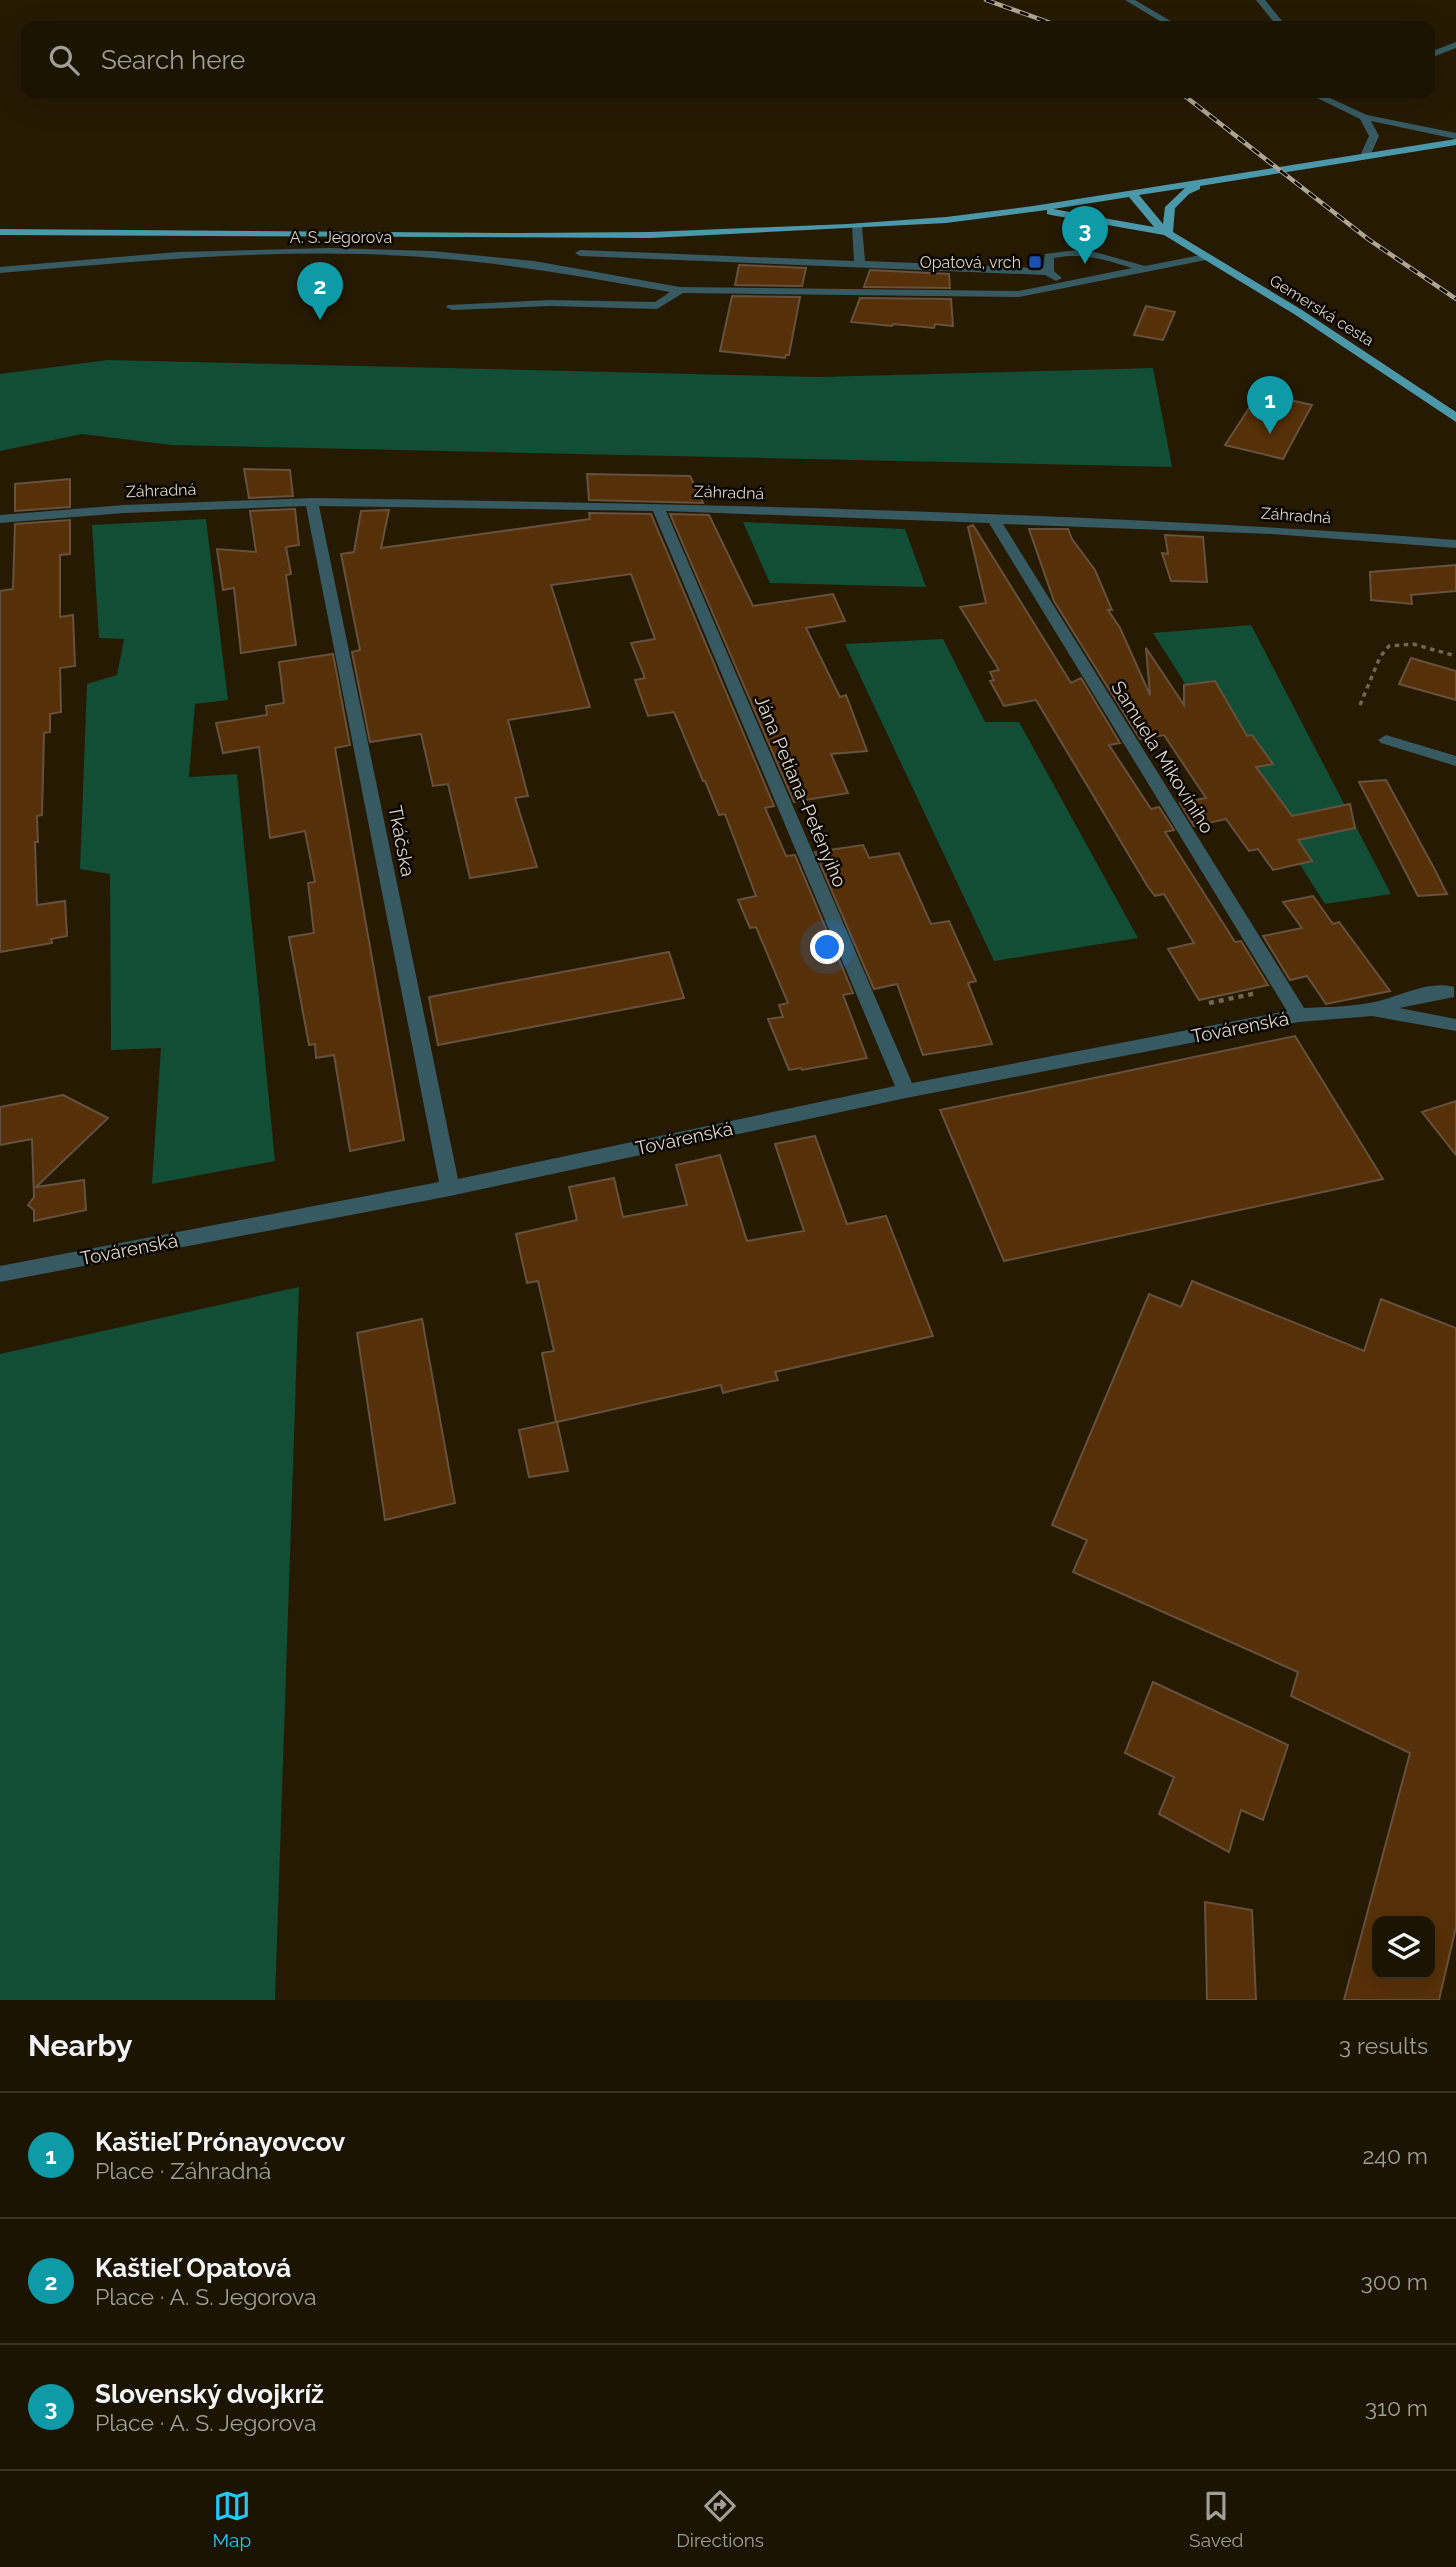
<!DOCTYPE html>
<meta charset="utf-8">
<style>
body{margin:0;font-family:Raleway,sans-serif;background:#251d0c;color:#f1f3f6}
.controls{position:absolute;right:21px;bottom:21px;display:grid;overflow:hidden;border-radius:14px;box-shadow:0 7px 28px #0002}
.controls button{width:63px;height:63px;display:grid;place-items:center;padding:0;border:0;border-bottom:2px solid #3a3324;background:#1c1402;color:#f1f3f6;font:35px sans-serif}
.you{position:absolute;left:828px;top:948px;width:24px;height:24px;margin:-18px;border:5px solid #fff;border-radius:50%;background:#1a73e8;box-shadow:0 0 0 10px #1a73e833}
.badge{display:grid;place-items:center;width:46px;height:46px;border-radius:50%;background:#22c9fe;color:#fff;font-size:23px;font-weight:700}
.pin{position:absolute;translate:-50% -58px;filter:drop-shadow(0 2px 4px #0008)}
.pin::after{content:'';position:absolute;top:37px;width:24px;height:21px;background:inherit;clip-path:polygon(0 0,100% 0,50% 100%)}
.list{margin:0;padding:0;list-style:none}
h2{display:flex;justify-content:space-between;align-items:center;height:91px;margin:0;padding:0 28px;font-size:30px}
h2 small{font-size:23px;font-weight:400;color:#a09e99}
.list li{display:grid;grid-template-columns:46px 1fr auto;gap:21px;align-items:center;box-sizing:border-box;height:126px;padding:0 28px;border-top:2px solid #3a3324}
.list b{display:block;font-size:26px;white-space:nowrap}
.list p{margin:0;font-size:23px;white-space:nowrap;color:#a09e99}
.list em{font-size:23px;font-style:normal;color:#a09e99}
.icon{flex:none;width:38px;height:38px;fill:none;stroke:currentColor;stroke-width:2;stroke-linecap:round;stroke-linejoin:round}
.map{position:relative;flex:none;width:1456px;height:2000px;overflow:hidden}
.search{position:absolute;background:#1c1402;box-shadow:0 7px 28px #0002;left:21px;right:21px;top:21px;height:77px;display:flex;align-items:center;gap:18px;box-sizing:border-box;padding:0 24px;border-radius:14px;color:#a09e99;font-size:26px}
.sheet{height:469px;background:#1c1402}
nav{display:flex;justify-content:space-around;align-items:center;box-sizing:border-box;height:98px;border-top:2px solid #3a3324;background:#1c1402;font-size:19px;color:#a09e99}
nav a{display:grid;justify-items:center;gap:4px}
nav .on{color:#22c9fe}
.map>svg:first-child{display:block}
</style>
<div class="map">
<svg width="1456" height="2000" viewBox="0 0 1456 2000">
<rect width="100%" height="100%" fill="#261a03"/>
<path fill="#124d35" d="M 108,360 L 819,377 L 1153,368 L 1172,467 L 171,445 L 82,434 L 0,451 L 0,374 Z
M 206,519 L 228,700 L 195,704 L 189,777 L 237,774 L 275,1161 L 152,1184 L 161,1048 L 111,1050 L 110,874 L 80,869 L 87,684 L 117,675 L 124,639 L 99,638 L 92,525 Z
M 743,522 L 905,529 L 926,587 L 770,583 Z
M 1251,625 L 1391,894 L 1325,904 L 1153,633 Z
M 943,639 L 985,722 L 1019,722 L 1138,938 L 994,961 L 845,644 Z
M 299,1287 L 275,2000 L 0,2000 L 0,1354 Z"/>
<path fill="#563008" stroke="#66503e" stroke-width="2" fill-rule="evenodd" d="M 739,265 L 806,268 L 802,286 L 735,285 Z
M 870,270 L 949,274 L 950,288 L 864,287 Z
M 732,296 L 800,297 L 789,355 L 786,355 L 785,358 L 720,351 Z
M 860,298 L 951,299 L 953,326 L 935,324 L 934,328 L 893,324 L 892,326 L 851,322 Z
M 1146,306 L 1175,312 L 1163,340 L 1134,335 Z
M 1259,393 L 1312,405 L 1283,459 L 1225,445 Z
M 244,469 L 290,470 L 293,496 L 249,498 Z
M 587,474 L 690,476 L 703,503 L 589,500 Z
M 70,479 L 70,507 L 15,511 L 15,484 Z
M 295,509 L 299,545 L 286,547 L 291,574 L 286,575 L 296,645 L 241,653 L 234,588 L 223,590 L 217,549 L 256,552 L 250,511 Z
M 389,510 L 381,548 L 590,519 L 589,513 L 651,514 L 774,806 L 765,808 L 786,856 L 795,855 L 853,993 L 843,995 L 867,1058 L 802,1070 L 801,1068 L 789,1070 L 768,1019 L 783,1017 L 779,1005 L 788,1003 L 756,927 L 750,928 L 738,900 L 756,896 L 725,814 L 719,815 L 705,781 L 703,781 L 674,712 L 648,716 L 635,680 L 645,678 L 631,643 L 655,639 L 631,574 L 551,585 L 590,707 L 508,720 L 528,796 L 515,798 L 537,867 L 470,878 L 448,784 L 433,786 L 421,734 L 370,742 L 352,652 L 360,650 L 341,554 L 354,552 L 361,511 Z
M 670,514 L 709,515 L 753,606 L 833,594 L 845,621 L 806,628 L 840,697 L 846,695 L 867,751 L 831,754 L 848,793 L 794,802 Z
M 70,520 L 70,554 L 60,555 L 60,617 L 73,615 L 75,666 L 60,668 L 61,712 L 50,714 L 50,732 L 44,733 L 42,815 L 37,816 L 38,842 L 35,842 L 37,905 L 65,901 L 67,936 L 51,939 L 52,943 L 0,952 L 0,591 L 13,589 L 15,524 Z
M 973,525 L 1071,683 L 1081,678 L 1120,743 L 1109,745 L 1151,809 L 1159,807 L 1174,830 L 1165,832 L 1235,942 L 1241,941 L 1268,985 L 1199,1000 L 1168,949 L 1194,943 L 1164,894 L 1155,896 L 1148,887 L 1036,700 L 1004,706 L 990,681 L 994,680 L 990,672 L 999,670 L 960,607 L 986,603 L 968,527 Z
M 1029,529 L 1068,529 L 1072,539 L 1095,570 L 1112,610 L 1108,610 L 1120,628 L 1150,695 L 1146,648 L 1184,705 L 1184,685 L 1215,681 L 1247,736 L 1252,735 L 1273,764 L 1256,767 L 1292,816 L 1350,804 L 1355,828 L 1298,840 L 1312,861 L 1273,870 L 1258,849 L 1249,851 L 1226,819 L 1194,826 L 1180,803 L 1206,798 L 1164,735 L 1140,739 L 1054,601 Z
M 1165,535 L 1203,537 L 1207,582 L 1171,581 L 1162,553 L 1168,554 Z
M 1456,565 L 1456,591 L 1411,595 L 1412,604 L 1371,600 L 1370,572 Z
M 333,654 L 350,745 L 335,748 L 404,1140 L 350,1151 L 334,1055 L 316,1058 L 315,1044 L 309,1045 L 289,937 L 314,933 L 308,883 L 315,882 L 305,831 L 270,838 L 259,747 L 223,753 L 216,723 L 267,715 L 266,706 L 284,703 L 279,662 Z
M 1411,658 L 1456,671 L 1456,700 L 1399,684 Z
M 1386,780 L 1435,870 L 1447,894 L 1418,896 L 1359,782 Z
M 863,845 L 869,858 L 899,853 L 931,924 L 949,921 L 976,981 L 968,983 L 992,1044 L 923,1055 L 897,984 L 874,989 L 815,852 Z
M 1313,896 L 1333,924 L 1339,922 L 1390,991 L 1326,1004 L 1307,976 L 1290,980 L 1263,936 L 1302,928 L 1283,902 Z
M 669,952 L 684,998 L 438,1045 L 429,997 Z
M 1295,1036 L 1383,1179 L 1004,1261 L 940,1110 Z
M 63,1095 L 108,1118 L 36,1187 L 84,1180 L 86,1210 L 34,1221 L 34,1210 L 28,1205 L 34,1197 L 32,1139 L 0,1145 L 0,1107 Z
M 1456,1101 L 1456,1155 L 1422,1112 Z
M 815,1136 L 847,1224 L 886,1216 L 933,1336 L 775,1372 L 778,1380 L 738,1389 L 723,1393 L 721,1385 L 557,1422 L 568,1471 L 529,1477 L 519,1430 L 556,1422 L 542,1353 L 554,1351 L 538,1281 L 527,1283 L 516,1234 L 577,1220 L 569,1187 L 614,1178 L 623,1217 L 687,1205 L 676,1165 L 720,1155 L 747,1241 L 804,1231 L 775,1144 Z
M 1192,1281 L 1364,1351 L 1381,1299 L 1456,1328 L 1456,1927 L 1439,2000 L 1344,2000 L 1410,1753 L 1291,1696 L 1298,1672 L 1073,1572 L 1087,1540 L 1052,1525 L 1149,1294 L 1181,1307 ZM 1377,1921 L 1430,1921 L 1430,1974 L 1377,1974 Z
M 422,1319 L 455,1503 L 385,1520 L 357,1333 Z
M 1153,1682 L 1288,1745 L 1263,1820 L 1241,1810 L 1229,1852 L 1159,1814 L 1174,1777 L 1125,1753 Z
M 1205,1902 L 1252,1910 L 1256,2000 L 1207,2000 Z"/>
<g fill="none" stroke-linecap="round" stroke-linejoin="round">
<path stroke="#706652" stroke-width="3.5" stroke-dasharray="4.5 4.5" stroke-linecap="butt" d="M 1360,705 L 1380,657 L 1389,646 L 1413,644 L 1456,656"/>
<path stroke="#706652" stroke-width="4.5" stroke-dasharray="5 5" stroke-linecap="butt" d="M 1209,1003 L 1257,993"/>
<path fill="#375a62" fill-rule="evenodd" d="M 1125,0 L 1135,0 L 1179,26 L 1168,26 Z
M 1256,0 L 1265,0 L 1286,26 L 1277,26 Z
M 1456,42 L 1456,48 L 1430,58 L 1430,52 Z
M 1307,93 L 1319,93 L 1367,115 L 1456,133 L 1456,139 L 1371,121 L 1379,136 L 1369,158 L 1361,158 L 1360,156 L 1369,136 L 1360,119 Z
M 857,223 L 862,226 L 865,261 L 1043,268 L 1045,254 L 1084,249 L 1145,266 L 1206,254 L 1212,257 L 1206,260 L 1019,297 L 683,293 L 657,309 L 550,306 L 452,310 L 446,307 L 448,305 L 550,300 L 655,302 L 670,292 C 592,278 514,264 434,258 C 290,246 144,261 0,273 L 0,267 L 178,252 L 330,248 L 432,251 L 534,261 L 680,287 L 1019,291 L 1132,268 C 1107,260 1082,252 1054,258 L 1054,271 L 1062,278 L 1056,281 L 1045,275 L 580,256 L 575,253 L 580,250 L 854,261 L 852,226 Z
M 312,498 C 693,504 1076,511 1456,540 L 1456,548 L 1272,534 L 1003,524 L 1304,1008 C 1325,1007 1348,1007 1369,1003 C 1395,999 1428,979 1454,987 L 1454,997 L 1399,1008 L 1456,1019 L 1456,1031 L 1372,1016 L 1299,1022 L 906,1098 L 450,1196 L 0,1282 L 0,1266 L 439,1182 L 306,506 L 124,513 L 0,523 L 0,515 L 124,505 ZM 319,506 L 653,511 L 895,1086 L 458,1179 ZM 666,511 L 989,523 L 1287,1011 L 912,1083 Z
M 1386,735 L 1456,756 L 1456,766 L 1381,743 L 1378,740 Z"/>
<path fill="#4a98a9" fill-rule="evenodd" d="M 1456,139 L 1456,145 L 1200,186 L 1200,189 L 1189,194 L 1175,208 L 1173,232 L 1302,310 L 1456,412 L 1456,422 L 1294,314 L 1164,235 L 1051,215 L 1047,214 L 1047,210 L 946,223 L 650,238 L 0,235 L 0,229 L 521,233 L 650,232 L 847,224 L 946,217 L 1033,206 ZM 1185,188 L 1165,207 L 1163,224 L 1139,195 ZM 1129,197 L 1154,227 L 1053,209 Z"/>
<g stroke="#aea695" stroke-width="4.5">
<path id="rail" d="M 986,0 L 1059,26
M 1181,93 L 1368,239 L 1456,299"/>
</g>
<use href="#rail" stroke="#0b0601" stroke-width="2.5" stroke-dasharray="9" stroke-linecap="butt"/>
</g>
<rect fill="#1a4fb4" stroke="#0b0601" stroke-width="2.5" x="1028" y="255" width="14" height="14" rx="3.5"/>
<g text-anchor="middle" stroke-width="5" stroke-linejoin="round" paint-order="stroke">
<g font-size="16" fill="#dcd5c7" stroke="#0b0601">
<text x="341" y="243">A. S. Jegorova</text>
<text transform="translate(1322 310) rotate(32)" y="6">Gemerská cesta</text>
<text transform="translate(161 490) rotate(-2)" y="6">Záhradná</text>
<text transform="translate(729 492) rotate(2)" y="6">Záhradná</text>
<text transform="translate(1296 515) rotate(4)" y="6">Záhradná</text>
</g>
<g font-size="16" fill="#dcd5c7" stroke="#0b0601" text-anchor="end">
<text x="1021" y="268">Opatová, vrch</text>
</g>
<g font-size="19" fill="#dcd5c7" stroke="#0b0601">
<text transform="translate(1163 757) rotate(58)" y="7">Samuela Mikovíniho</text>
<text transform="translate(801 791) rotate(67)" y="7">Jána Petiana-Petényiho</text>
<text transform="translate(402 841) rotate(79)" y="7">Tkáčska</text>
<text transform="translate(1240 1027) rotate(-11)" y="7">Továrenská</text>
<text transform="translate(684 1138) rotate(-12)" y="7">Továrenská</text>
<text transform="translate(129 1249) rotate(-11)" y="7">Továrenská</text>
</g>
</g>
</svg>
<div class="controls">
<button><svg class="icon" aria-label="layers" viewBox="0 0 24 24"><path d="M12 4l9 5-9 5-9-5zM3 14l9 5 9-5"/></svg></button>
</div>
<div class="you"></div>
<div class="pin badge" style="left:1270px;top:434px;background:#0f9aa8">1</div>
<div class="pin badge" style="left:320px;top:320px;background:#0f9aa8">2</div>
<div class="pin badge" style="left:1085px;top:264px;background:#0f9aa8">3</div>
<div class="search"><svg class="icon" aria-label="search" viewBox="0 0 24 24"><circle cx="10" cy="10" r="6"/><path d="M15 15l6 6"/></svg>Search here</div>
</div>
<section class="sheet">
<h2>Nearby<small>3 results</small></h2>
<ul class="list">
<li><span class="badge" style="background:#0f9aa8">1</span><div><b>Kaštieľ Prónayovcov</b><p>Place · Záhradná</p></div><em>240 m</em></li>
<li><span class="badge" style="background:#0f9aa8">2</span><div><b>Kaštieľ Opatová</b><p>Place · A. S. Jegorova</p></div><em>300 m</em></li>
<li><span class="badge" style="background:#0f9aa8">3</span><div><b>Slovenský dvojkríž</b><p>Place · A. S. Jegorova</p></div><em>310 m</em></li>
</ul>
</section>
<nav>
<a class="on"><svg class="icon" aria-label="map" viewBox="0 0 24 24"><path d="M3 6l6-2 6 2 6-2v14l-6 2-6-2-6 2zM9 4v14M15 6v14"/></svg>Map</a>
<a><svg class="icon" aria-label="directions" viewBox="0 0 24 24"><path d="M12 3l9 9-9 9-9-9zM9 14v-3h6M13 9l2 2-2 2"/></svg>Directions</a>
<a><svg class="icon" aria-label="saved" viewBox="0 0 24 24"><path d="M7 4h10v16l-5-4-5 4z"/></svg>Saved</a>
</nav>
